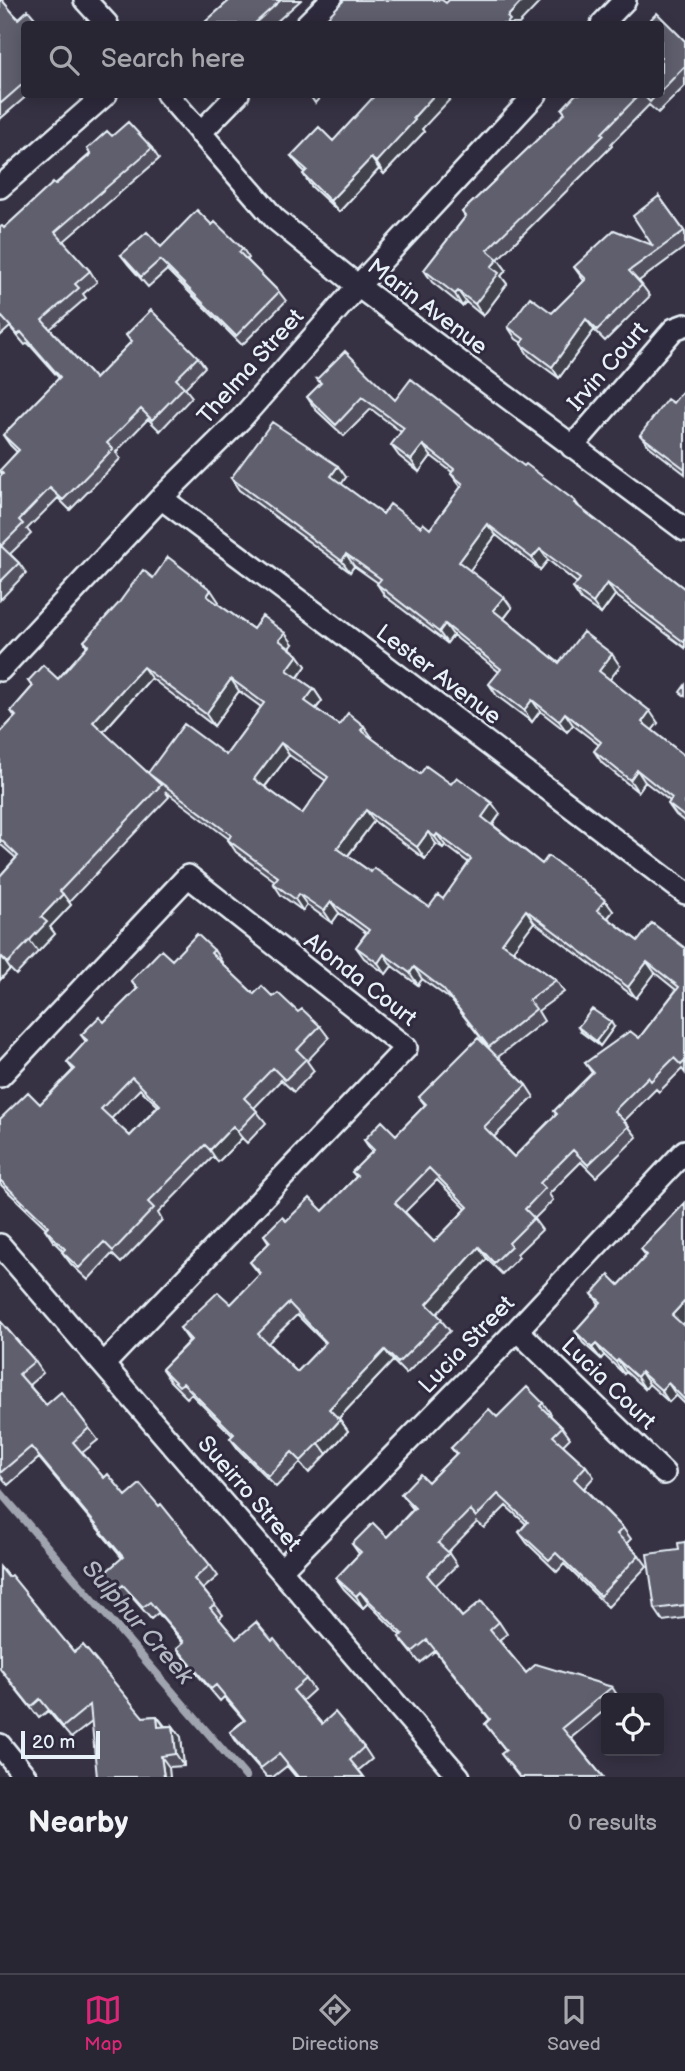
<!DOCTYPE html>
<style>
body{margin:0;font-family:"Balsamiq Sans",sans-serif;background:#34323f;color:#f1f3f6}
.controls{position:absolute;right:21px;bottom:21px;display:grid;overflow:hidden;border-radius:7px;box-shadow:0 4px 18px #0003}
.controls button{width:63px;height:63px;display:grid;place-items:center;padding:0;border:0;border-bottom:2px solid #44434e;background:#282633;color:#f1f3f6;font:35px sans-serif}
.scale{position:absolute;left:21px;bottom:18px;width:79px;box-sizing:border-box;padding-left:7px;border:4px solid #e8f1f8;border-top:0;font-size:19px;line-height:24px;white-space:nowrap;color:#e8f1f8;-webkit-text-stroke:5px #2f2a3d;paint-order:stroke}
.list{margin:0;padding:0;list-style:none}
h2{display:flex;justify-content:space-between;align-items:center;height:91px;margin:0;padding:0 28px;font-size:30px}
h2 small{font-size:23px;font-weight:400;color:#a5a5ac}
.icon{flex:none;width:38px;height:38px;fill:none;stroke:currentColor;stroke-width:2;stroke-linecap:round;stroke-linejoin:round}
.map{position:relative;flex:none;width:685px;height:1777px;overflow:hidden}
.search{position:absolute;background:#282633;box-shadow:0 4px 18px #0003;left:21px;right:21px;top:21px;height:77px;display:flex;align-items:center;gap:18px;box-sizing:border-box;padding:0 24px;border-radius:7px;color:#a5a5ac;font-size:26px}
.sheet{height:196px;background:#282633}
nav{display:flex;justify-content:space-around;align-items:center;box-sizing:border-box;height:98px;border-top:2px solid #44434e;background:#282633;font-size:19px;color:#a5a5ac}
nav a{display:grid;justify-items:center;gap:4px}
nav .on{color:#db2777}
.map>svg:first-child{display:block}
</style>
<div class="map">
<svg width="685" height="1777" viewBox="0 0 685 1777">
<rect width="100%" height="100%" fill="#363244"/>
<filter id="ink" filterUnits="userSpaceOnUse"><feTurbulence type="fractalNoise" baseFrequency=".0143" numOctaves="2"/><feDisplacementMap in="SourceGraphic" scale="14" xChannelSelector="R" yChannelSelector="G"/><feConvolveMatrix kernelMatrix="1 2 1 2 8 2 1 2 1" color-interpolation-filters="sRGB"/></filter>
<g filter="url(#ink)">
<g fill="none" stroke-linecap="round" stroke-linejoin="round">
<path stroke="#a0a4af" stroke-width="8" d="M 0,1492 L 246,1777"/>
<g stroke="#e8f1f8" stroke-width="26">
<path id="street" d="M 85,0 L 107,24
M 307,24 L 331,0
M 602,24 L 625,0
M 167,94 L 275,219 L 358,286 L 685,530
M 200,133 L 238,94
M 0,187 L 106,94
M 572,447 L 674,329 L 685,325
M 161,498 L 314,612 L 685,893
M 0,670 L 161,498 L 241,419 L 358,286 L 536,94
M 0,1076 L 188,876 L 406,1048 L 104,1364
M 0,1245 L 459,1777
M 517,1330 L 664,1473
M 281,1570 L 517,1330 L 685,1151
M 0,1745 L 26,1777"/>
</g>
<use href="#street" stroke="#2f2a3d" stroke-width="21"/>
</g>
<path fill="#53515f" stroke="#e8f1f8" stroke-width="2" fill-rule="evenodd" d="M 0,0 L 24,24 L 24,94 L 29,94 L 0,119 Z
M 230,0 L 301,0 L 274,24 L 203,24 Z
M 661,24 L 685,41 L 685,86 L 658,113 L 649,105 L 611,144 L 612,146 L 498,259 L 506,270 L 501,276 L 507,284 L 483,316 L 466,302 L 462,306 L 432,282 L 424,270 L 465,217 L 462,212 L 565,113 L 562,109 L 576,94 L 661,94 Z
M 422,129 L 424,132 L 384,174 L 379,169 L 339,212 L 311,186 L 303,174 L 305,172 L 300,167 L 291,156 L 333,141 Z
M 112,136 L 152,148 L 159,159 L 63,242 L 90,271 L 97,282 L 83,294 L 86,298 L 50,329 L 95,379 L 131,342 L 126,335 L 198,357 L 205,367 L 185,388 L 192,397 L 160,431 L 148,419 L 116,452 L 120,459 L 70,510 L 58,498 L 27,529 L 31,534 L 10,554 L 19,563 L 26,573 L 0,600 L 0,477 L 2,475 L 0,471 L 17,452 L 10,445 L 3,435 L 59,378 L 28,343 L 25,345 L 10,327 L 0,336 L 0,227 L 4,228 L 90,154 L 87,149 Z
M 659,196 L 685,232 L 685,247 L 639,281 L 650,296 L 605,341 L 594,330 L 559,378 L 529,356 L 521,344 L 522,343 L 516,339 L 508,327 L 552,313 L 584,281 L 574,267 L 652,245 Z
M 212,225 L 243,249 L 249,258 L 247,260 L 279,292 L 286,301 L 242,345 L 167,270 L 148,287 L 128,264 L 121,255 L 161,247 Z
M 317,379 L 395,400 L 524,466 L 575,501 L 580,508 L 685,589 L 685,648 L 615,595 L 601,614 L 581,600 L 573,588 L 577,583 L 548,560 L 540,570 L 496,535 L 469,571 L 512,608 L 504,619 L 559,663 L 620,666 L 609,680 L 658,723 L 652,730 L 685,756 L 685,822 L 676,815 L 668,804 L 670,801 L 645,782 L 638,792 L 602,763 L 594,751 L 599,745 L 573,725 L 567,732 L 540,711 L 532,722 L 497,696 L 489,684 L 499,672 L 453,635 L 447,643 L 385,596 L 377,584 L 378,583 L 354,566 L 350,572 L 239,490 L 231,478 L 346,477 L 341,484 L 383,514 L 430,529 L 461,487 L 451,474 L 452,472 L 431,456 L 419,472 L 399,456 L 391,445 L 401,432 L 371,409 L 344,436 L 315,409 L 307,397 L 321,384 Z
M 685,388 L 685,474 L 649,446 L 640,435 L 673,403 Z
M 153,578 L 219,602 L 218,604 L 253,629 L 293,644 L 290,648 L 298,655 L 306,666 L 298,678 L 314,689 L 322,701 L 316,709 L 339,725 L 372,737 L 371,738 L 420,774 L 451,784 L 500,814 L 493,825 L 542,864 L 613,911 L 608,918 L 638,941 L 685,948 L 685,1073 L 682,1069 L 659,1092 L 656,1089 L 624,1121 L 637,1137 L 596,1177 L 581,1162 L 549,1194 L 553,1200 L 534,1219 L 542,1230 L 517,1254 L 519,1257 L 502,1274 L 487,1259 L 436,1314 L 450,1331 L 406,1374 L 393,1361 L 339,1418 L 348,1431 L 327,1454 L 309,1473 L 300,1463 L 276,1487 L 239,1450 L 230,1438 L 233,1436 L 191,1394 L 187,1398 L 170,1381 L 162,1369 L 189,1341 L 180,1328 L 231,1304 L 260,1275 L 250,1262 L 269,1243 L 264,1235 L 286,1221 L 323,1211 L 356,1177 L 352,1172 L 372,1152 L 364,1140 L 396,1135 L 425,1105 L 419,1097 L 491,1051 L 451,1000 L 422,979 L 418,985 L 392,966 L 386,974 L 364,958 L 356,947 L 366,933 L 339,913 L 332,923 L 307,905 L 303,911 L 281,895 L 273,883 L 275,881 L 236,852 L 228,840 L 229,839 L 165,791 L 169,797 L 69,902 L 71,905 L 50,927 L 55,934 L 16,975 L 10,969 L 0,980 L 0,876 L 16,858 L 0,844 L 0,733 L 15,717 L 11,711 L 32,687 L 28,681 L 58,679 L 87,647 L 84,641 ZM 151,678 L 214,726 L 239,691 L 261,707 L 226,755 L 149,774 L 103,732 ZM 289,755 L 326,781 L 302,814 L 265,787 ZM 374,821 L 425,859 L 436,844 L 443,848 L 445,845 L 469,863 L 443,899 L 429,907 L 371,872 L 348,856 ZM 534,922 L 636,998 L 655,973 L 676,990 L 639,1038 L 585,1063 L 592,1073 L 554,1111 L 556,1114 L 514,1157 L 494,1137 L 534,1097 L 526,1085 L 498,1057 L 544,1021 L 538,1011 L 564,992 L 556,980 L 513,950 ZM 437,1180 L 466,1209 L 434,1242 L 405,1212 ZM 297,1315 L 325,1343 L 297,1372 L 268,1343 Z
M 214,950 L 222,962 L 221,963 L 254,994 L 273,997 L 320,1026 L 329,1038 L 307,1061 L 314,1071 L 294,1092 L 281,1080 L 254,1108 L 266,1123 L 247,1143 L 242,1138 L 218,1162 L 213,1157 L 158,1213 L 162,1220 L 121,1263 L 112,1254 L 88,1280 L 71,1264 L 62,1252 L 63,1251 L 53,1241 L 45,1229 L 46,1228 L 0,1184 L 0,1119 L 40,1104 L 73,1070 L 67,1062 L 86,1042 L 81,1035 L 104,1022 L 137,989 L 131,981 L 172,960 ZM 140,1089 L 158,1106 L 130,1136 L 111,1119 Z
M 578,1027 L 614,1027 L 600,1046 L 581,1032 Z
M 685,1203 L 685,1322 L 683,1325 L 685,1327 L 685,1404 L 676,1395 L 669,1402 L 649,1384 L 645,1389 L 626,1372 L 624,1374 L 604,1355 L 601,1359 L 583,1343 L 575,1331 L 599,1304 L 592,1294 L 619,1285 L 646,1256 L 641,1249 Z
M 0,1321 L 35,1361 L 43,1373 L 29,1385 L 46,1405 L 74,1408 L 98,1440 L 82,1453 L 104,1478 L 210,1565 L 218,1576 L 203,1589 L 223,1615 L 219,1619 L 236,1639 L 272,1641 L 306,1679 L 314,1690 L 302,1701 L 322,1724 L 364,1747 L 372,1759 L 359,1770 L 364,1777 L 296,1777 L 287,1766 L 273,1777 L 267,1777 L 238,1744 L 230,1732 L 244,1720 L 224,1697 L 220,1701 L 185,1660 L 177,1648 L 183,1643 L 158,1613 L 151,1619 L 131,1596 L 118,1607 L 105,1591 L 97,1580 L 122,1558 L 39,1458 L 8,1485 L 0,1475 Z
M 543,1403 L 551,1414 L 550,1415 L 562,1427 L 570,1438 L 563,1445 L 586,1466 L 594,1477 L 584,1488 L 623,1528 L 631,1539 L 627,1543 L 639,1555 L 647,1566 L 608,1607 L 564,1564 L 557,1572 L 527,1543 L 519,1532 L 526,1524 L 506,1506 L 484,1528 L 477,1522 L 448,1552 L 457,1565 L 436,1585 L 462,1617 L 499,1622 L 507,1634 L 499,1640 L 526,1673 L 612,1687 L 619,1698 L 606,1698 L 606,1709 L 571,1738 L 603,1777 L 519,1777 L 501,1754 L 506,1751 L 485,1724 L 490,1720 L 435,1651 L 420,1663 L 399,1637 L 401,1636 L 368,1603 L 363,1608 L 344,1589 L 336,1578 L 359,1554 L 352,1544 L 387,1537 L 413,1509 L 401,1494 L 428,1482 L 456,1454 L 451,1448 L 497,1417 Z
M 685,1542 L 685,1618 L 663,1621 L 655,1609 L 679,1550 Z
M 0,1567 L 74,1652 L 143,1717 L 157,1716 L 165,1726 L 173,1726 L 181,1737 L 184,1766 L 169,1767 L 92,1722 L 71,1738 L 48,1711 L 39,1718 L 0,1669 Z"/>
<path fill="#43424d" stroke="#e8f1f8" stroke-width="2" d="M 523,0 L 542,0 L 519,24 L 506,24 L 507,17 Z
M 309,94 L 323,94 L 315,103 Z
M 435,94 L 455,94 L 422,129 L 424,132 L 384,174 L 376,162 L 413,118 Z
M 371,158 L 379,169 L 339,212 L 330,201 Z
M 498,259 L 506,270 L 501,276 L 507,284 L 483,316 L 475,304 L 491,267 Z
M 458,291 L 466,302 L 462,306 L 455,294 Z
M 586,319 L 594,330 L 559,378 L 552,367 Z
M 423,445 L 431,456 L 419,472 L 411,460 Z
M 338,466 L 346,477 L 339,488 L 331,476 Z
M 487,524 L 496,535 L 467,574 L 459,562 Z
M 540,549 L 548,560 L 540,570 L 532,558 Z
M 346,554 L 354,566 L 350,572 L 342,561 Z
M 607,583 L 615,595 L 601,614 L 593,603 Z
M 211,590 L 219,602 L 215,608 L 207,596 Z
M 504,597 L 512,608 L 501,622 L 493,610 Z
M 445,624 L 453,635 L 447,643 L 439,632 Z
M 285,633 L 293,644 L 287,652 L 279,640 Z
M 612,654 L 620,666 L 607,683 L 599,671 Z
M 298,655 L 306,666 L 295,681 L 287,670 Z
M 143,667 L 151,678 L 101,734 L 93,722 Z
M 231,679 L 239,691 L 214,726 L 206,714 Z
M 314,689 L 322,701 L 313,712 L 305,701 Z
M 532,700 L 540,711 L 532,722 L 524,710 Z
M 650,711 L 658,723 L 650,733 L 642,722 Z
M 565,713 L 573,725 L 567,732 L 559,721 Z
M 364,726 L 372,737 L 369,742 L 361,730 Z
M 281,743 L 289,755 L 262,790 L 254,779 Z
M 637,770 L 645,782 L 638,792 L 630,780 Z
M 492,803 L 500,814 L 490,828 L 482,817 Z
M 366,810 L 374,821 L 345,859 L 337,848 Z
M 428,832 L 436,844 L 425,859 L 417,847 Z
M 437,834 L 445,845 L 443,848 L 435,837 Z
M 63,894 L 71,905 L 50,927 L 55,934 L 38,952 L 30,941 L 41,917 Z
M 299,894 L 307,905 L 303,911 L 295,899 Z
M 605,900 L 613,911 L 605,921 L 597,910 Z
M 331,902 L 339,913 L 332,923 L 324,911 Z
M 526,910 L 534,922 L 510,954 L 502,943 Z
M 384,954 L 392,966 L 386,974 L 378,963 Z
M 2,957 L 10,969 L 0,980 L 0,959 Z
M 647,962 L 655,973 L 636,998 L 628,987 Z
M 414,967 L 422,979 L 418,985 L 410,973 Z
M 611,1022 L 614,1027 L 600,1046 L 596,1041 Z
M 233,1126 L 242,1138 L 218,1162 L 210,1150 Z
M 479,1247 L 487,1259 L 435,1316 L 427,1304 Z
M 685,1301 L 685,1322 L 680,1327 L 672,1315 Z
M 596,1344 L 604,1355 L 601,1359 L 592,1348 Z
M 385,1350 L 393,1361 L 337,1420 L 329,1409 Z
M 618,1360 L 626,1372 L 624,1374 L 616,1362 Z
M 641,1372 L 649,1384 L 645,1389 L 637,1377 Z
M 668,1383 L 676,1395 L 669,1402 L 661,1390 Z
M 340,1420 L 348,1431 L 327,1454 L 319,1443 Z
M 360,1592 L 368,1603 L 363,1608 L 356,1596 Z
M 157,1716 L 165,1728 L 158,1727 Z
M 173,1726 L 181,1737 L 184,1766 L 176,1754 Z
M 161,1756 L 169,1767 L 170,1777 L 164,1777 Z"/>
<path fill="#605e6e" stroke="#e8f1f8" stroke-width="2" fill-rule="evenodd" d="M 0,0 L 2,0 L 18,19 L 28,10 L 40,24 L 24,24 L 24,83 L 0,104 Z
M 230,0 L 281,0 L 254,24 L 203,24 Z
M 344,0 L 442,0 L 446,3 L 449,0 L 523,0 L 507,17 L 510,20 L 506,24 L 321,24 Z
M 657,13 L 685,41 L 685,66 L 661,91 L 661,24 L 646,24 Z
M 376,94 L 435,94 L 413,118 L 415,120 L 376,162 L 371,158 L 330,201 L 303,174 L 307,170 L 291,156 L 319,127 L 333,141 Z
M 576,94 L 640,94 L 602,133 L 604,135 L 487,250 L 498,259 L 491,267 L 499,273 L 475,304 L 458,291 L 455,294 L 424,270 L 466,216 L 462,212 L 565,113 L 562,109 Z
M 642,94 L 657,94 L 650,102 Z
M 128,122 L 152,148 L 55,232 L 90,271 L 75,284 L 79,288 L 42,320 L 95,379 L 132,341 L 126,335 L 151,310 L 198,357 L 176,379 L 184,387 L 152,420 L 141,409 L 107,443 L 113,449 L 63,500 L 50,488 L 19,520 L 23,524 L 1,546 L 19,563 L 0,582 L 0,477 L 3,474 L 0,470 L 19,450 L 3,435 L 60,377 L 21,332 L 18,335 L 2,317 L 0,319 L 0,227 L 2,226 L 4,228 L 53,183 L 55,185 L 91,154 L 87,149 L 107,131 L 112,136 Z
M 659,196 L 684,231 L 629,271 L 642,285 L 597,330 L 586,319 L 552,367 L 521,344 L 524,339 L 508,327 L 530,297 L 552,313 L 586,279 L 574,267 L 614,230 L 652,245 L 633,216 Z
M 197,210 L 212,225 L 215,222 L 243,249 L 239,252 L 279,292 L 236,336 L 160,260 L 141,277 L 121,255 L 147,232 L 161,247 Z
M 345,351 L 395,400 L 411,379 L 524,466 L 526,464 L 575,501 L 574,503 L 685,589 L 685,643 L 607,583 L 593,603 L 573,588 L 580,579 L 540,549 L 532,558 L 487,524 L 459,562 L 504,597 L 493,610 L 559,663 L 583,632 L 612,654 L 599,671 L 650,711 L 642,722 L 685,756 L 685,817 L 668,804 L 672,798 L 637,770 L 630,780 L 594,751 L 601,742 L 565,713 L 559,721 L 532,700 L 524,710 L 489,684 L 501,669 L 445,624 L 439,632 L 377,584 L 381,579 L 346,554 L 342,561 L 231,478 L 272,422 L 338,466 L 331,476 L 383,514 L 390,504 L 421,527 L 423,523 L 430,529 L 463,484 L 451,474 L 454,469 L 423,445 L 411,460 L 391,445 L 404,428 L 362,397 L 336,425 L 307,397 L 321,383 L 317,379 Z
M 685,388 L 685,469 L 640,435 L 667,399 L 673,403 Z
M 168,557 L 211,590 L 207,596 L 253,629 L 262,616 L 285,633 L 279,640 L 298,655 L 287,670 L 314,689 L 305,701 L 339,725 L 348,713 L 364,726 L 361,730 L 420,774 L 426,766 L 451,784 L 457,777 L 492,803 L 482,817 L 542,864 L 548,856 L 581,880 L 605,900 L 597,910 L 638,941 L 652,923 L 685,948 L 685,1061 L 681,1065 L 674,1058 L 651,1081 L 648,1077 L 614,1111 L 629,1126 L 588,1165 L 573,1150 L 540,1183 L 545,1188 L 525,1209 L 534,1218 L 509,1243 L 511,1246 L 494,1263 L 479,1247 L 427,1304 L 442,1319 L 398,1363 L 385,1350 L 329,1409 L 340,1420 L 319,1443 L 301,1461 L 292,1452 L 268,1476 L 230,1438 L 234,1434 L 183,1383 L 179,1386 L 162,1369 L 191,1340 L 180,1328 L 218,1292 L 231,1304 L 261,1273 L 250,1262 L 270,1242 L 264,1235 L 282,1217 L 286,1221 L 310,1198 L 323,1211 L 357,1176 L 352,1172 L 374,1150 L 364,1140 L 382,1121 L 396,1135 L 426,1104 L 419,1097 L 478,1038 L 526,1085 L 484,1127 L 514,1157 L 557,1114 L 554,1111 L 593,1072 L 585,1063 L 630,1031 L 639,1038 L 679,987 L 647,962 L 628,987 L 526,910 L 502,943 L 556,980 L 529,1000 L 536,1009 L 489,1047 L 443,989 L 414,967 L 410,973 L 384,954 L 378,963 L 356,947 L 369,930 L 331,902 L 324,911 L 299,894 L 295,899 L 273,883 L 278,877 L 228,840 L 231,835 L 148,773 L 184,724 L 226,755 L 264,703 L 231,679 L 206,714 L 143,667 L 93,722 L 161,785 L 60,891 L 63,894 L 41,917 L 47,922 L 8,963 L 2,957 L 0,959 L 0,876 L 18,856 L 0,839 L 0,733 L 16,716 L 11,711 L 33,686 L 28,681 L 43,665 L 58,679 L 88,645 L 84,641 L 118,604 L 143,570 L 153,578 ZM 281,743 L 328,777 L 302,814 L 254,779 ZM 366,810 L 417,847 L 428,832 L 435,837 L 437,834 L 471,859 L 443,899 L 438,895 L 429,907 L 374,868 L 371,872 L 337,848 ZM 429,1168 L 468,1207 L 434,1242 L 395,1203 ZM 289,1303 L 326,1342 L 297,1372 L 258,1334 Z
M 685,685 L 685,696 L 680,692 Z
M 197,934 L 214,950 L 211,953 L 254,994 L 262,986 L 273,997 L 278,993 L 298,1012 L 302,1009 L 320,1026 L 297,1050 L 306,1059 L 285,1080 L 273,1068 L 244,1098 L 257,1111 L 238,1131 L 233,1126 L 210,1150 L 205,1145 L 148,1202 L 154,1208 L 113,1251 L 104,1242 L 79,1268 L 62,1252 L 65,1249 L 45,1229 L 48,1226 L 0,1180 L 0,1119 L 28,1092 L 40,1104 L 75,1069 L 67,1062 L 87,1040 L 81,1035 L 99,1017 L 104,1022 L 138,988 L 131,981 L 161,950 L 172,960 ZM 132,1077 L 160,1105 L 130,1136 L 101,1109 Z
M 592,1009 L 611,1022 L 596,1041 L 578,1027 Z
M 685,1203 L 685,1301 L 672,1315 L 685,1327 L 685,1400 L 668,1383 L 661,1390 L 641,1372 L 637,1377 L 618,1360 L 616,1362 L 596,1344 L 592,1348 L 575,1331 L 601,1302 L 592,1294 L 609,1275 L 619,1285 L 647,1255 L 641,1249 Z
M 0,1321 L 35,1361 L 19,1374 L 46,1405 L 61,1392 L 89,1428 L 73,1442 L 104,1478 L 108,1474 L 126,1496 L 140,1484 L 159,1506 L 161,1504 L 210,1565 L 194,1579 L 215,1604 L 210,1608 L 236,1639 L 256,1622 L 272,1641 L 274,1639 L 306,1679 L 293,1690 L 322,1724 L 335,1712 L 364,1747 L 350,1760 L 364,1777 L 298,1777 L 279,1754 L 261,1768 L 230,1732 L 245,1720 L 216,1685 L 211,1689 L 177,1648 L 184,1642 L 150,1602 L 143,1607 L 123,1585 L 110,1595 L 97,1580 L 123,1557 L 31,1447 L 0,1473 Z
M 527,1387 L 543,1403 L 540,1406 L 562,1427 L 553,1436 L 586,1466 L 574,1479 L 623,1528 L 617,1534 L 639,1555 L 600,1596 L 556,1553 L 549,1560 L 519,1532 L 528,1522 L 498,1494 L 476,1517 L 470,1510 L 438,1543 L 449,1553 L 427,1575 L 462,1617 L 481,1601 L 499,1622 L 490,1630 L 526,1673 L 536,1664 L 612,1687 L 562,1728 L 603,1777 L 520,1777 L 501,1754 L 506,1750 L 485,1724 L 490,1719 L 427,1640 L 412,1652 L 399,1637 L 403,1634 L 360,1592 L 356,1596 L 336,1578 L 361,1552 L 352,1544 L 373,1523 L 387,1537 L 415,1508 L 401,1494 L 420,1474 L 428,1482 L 457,1453 L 451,1448 L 489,1409 L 497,1417 Z
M 685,1542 L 685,1605 L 655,1609 L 647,1554 L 679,1550 L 678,1543 Z
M 0,1567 L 8,1577 L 11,1575 L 74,1652 L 83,1645 L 143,1717 L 157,1716 L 158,1727 L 173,1726 L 176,1754 L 161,1756 L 164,1777 L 97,1777 L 90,1705 L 63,1727 L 40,1699 L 31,1707 L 0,1668 Z"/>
</g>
<g text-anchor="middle" stroke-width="6" stroke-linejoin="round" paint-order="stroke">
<g font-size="23" fill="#e8f1f8" stroke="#2f2a3d">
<text transform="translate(428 306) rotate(37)" y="8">Marin Avenue</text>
<text transform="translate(250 366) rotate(-48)" y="8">Thelma Street</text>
<text transform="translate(607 366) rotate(-49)" y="8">Irvin Court</text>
<text transform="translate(439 674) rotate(37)" y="8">Lester Avenue</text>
<text transform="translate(361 979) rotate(38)" y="8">Alonda Court</text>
<text transform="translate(466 1344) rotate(-46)" y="8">Lucia Street</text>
<text transform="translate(609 1383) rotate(44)" y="8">Lucia Court</text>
<text transform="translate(250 1493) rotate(49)" y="8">Sueirro Street</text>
</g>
<g font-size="24" font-style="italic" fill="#b2b7c2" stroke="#2f2a3d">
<text transform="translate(138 1622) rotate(49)" y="8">Sulphur Creek</text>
</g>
</g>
</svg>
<div class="controls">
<button><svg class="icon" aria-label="locate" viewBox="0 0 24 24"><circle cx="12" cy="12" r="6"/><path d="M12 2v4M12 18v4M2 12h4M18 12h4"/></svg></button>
</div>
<div class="scale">20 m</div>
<div class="search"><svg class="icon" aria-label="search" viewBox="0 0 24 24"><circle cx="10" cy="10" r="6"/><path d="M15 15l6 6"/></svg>Search here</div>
</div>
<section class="sheet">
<h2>Nearby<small>0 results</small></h2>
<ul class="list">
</ul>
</section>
<nav>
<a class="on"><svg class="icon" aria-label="map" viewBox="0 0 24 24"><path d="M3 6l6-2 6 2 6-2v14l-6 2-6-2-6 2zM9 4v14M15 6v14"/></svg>Map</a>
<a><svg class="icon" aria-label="directions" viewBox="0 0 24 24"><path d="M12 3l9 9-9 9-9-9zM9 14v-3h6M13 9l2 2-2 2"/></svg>Directions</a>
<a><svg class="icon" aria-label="saved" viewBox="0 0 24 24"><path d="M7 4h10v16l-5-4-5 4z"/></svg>Saved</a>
</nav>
